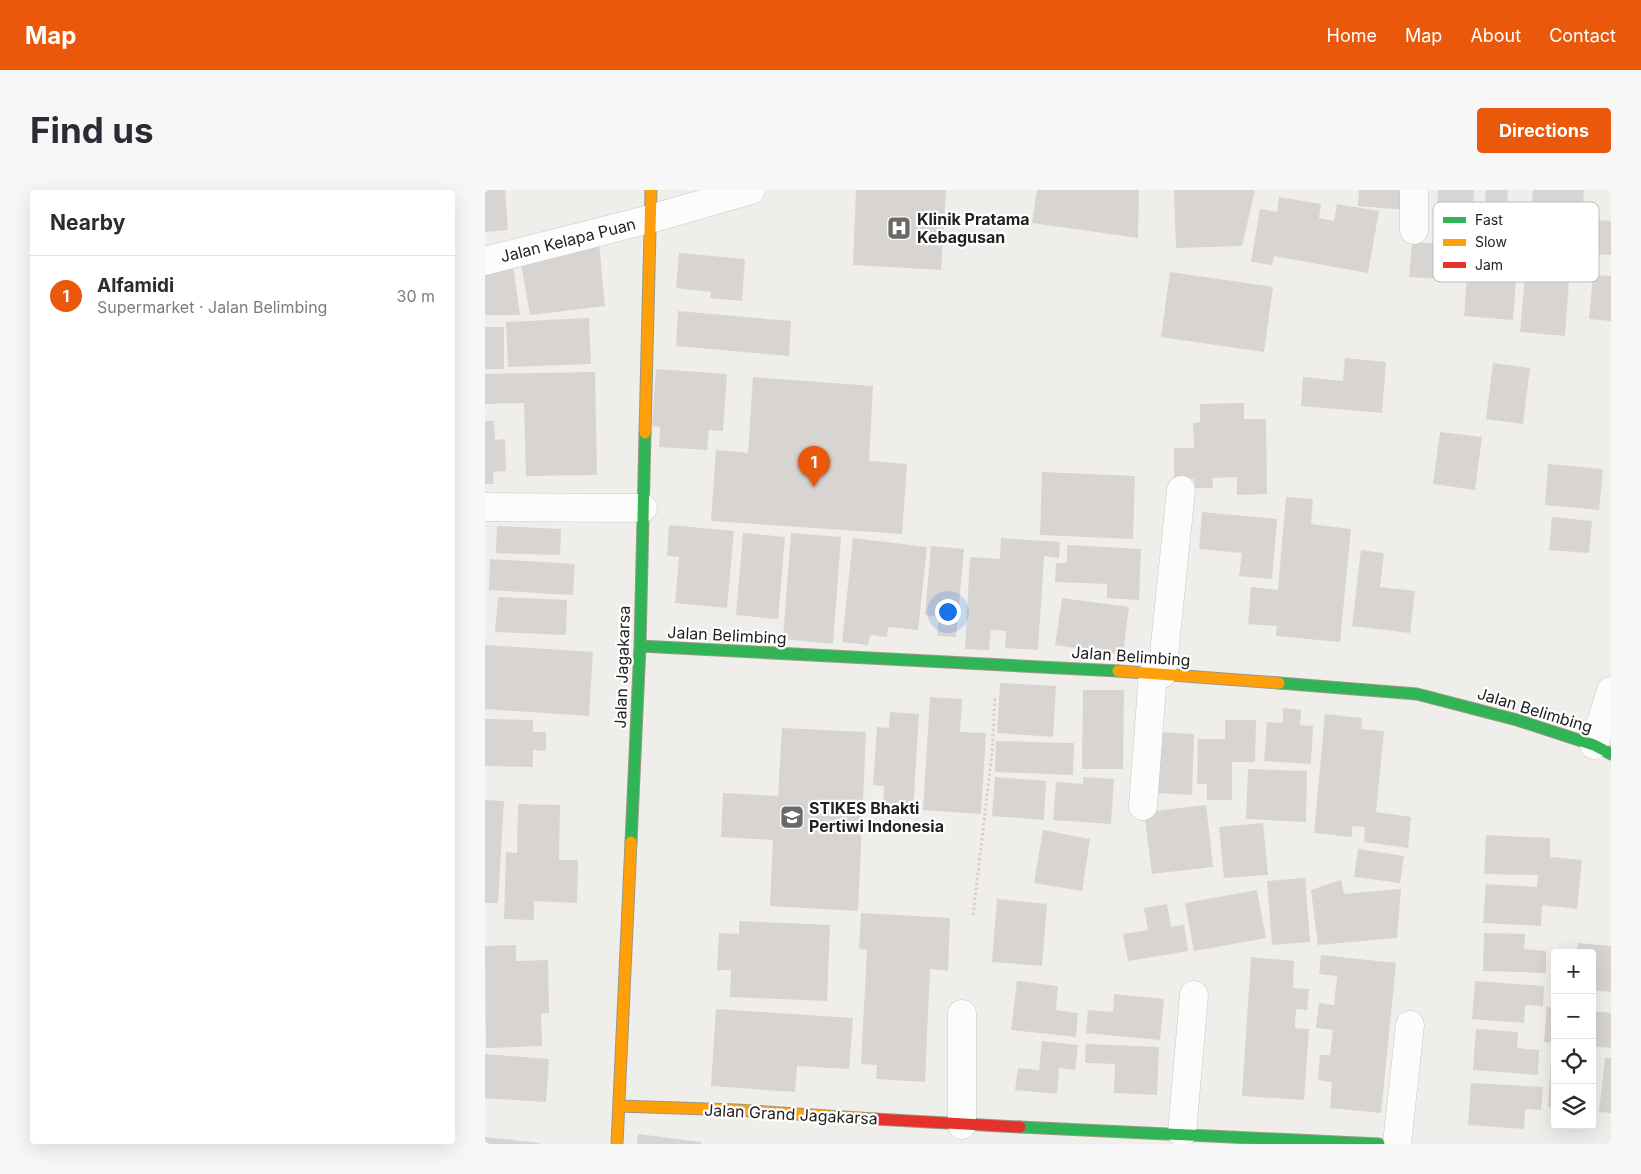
<!DOCTYPE html>
<meta charset="utf-8">
<style>
body{margin:0;font-family:Inter,sans-serif;background:#f7f7f7;color:#2b2b33}
.controls{position:absolute;right:15px;bottom:15px;display:grid;overflow:hidden;border-radius:5px;box-shadow:0 5px 20px #0002}
.controls button{width:45px;height:45px;display:grid;place-items:center;padding:0;border:0;border-bottom:1px solid #e1e1e2;background:#fff;color:#2b2b33;font:25px sans-serif}
.you{position:absolute;left:462px;top:421px;width:18px;height:18px;margin:-12px;border:4px solid #fff;border-radius:50%;background:#1a73e8;box-shadow:0 0 0 8px #1a73e833}
.badge{display:grid;place-items:center;width:32px;height:32px;border-radius:50%;background:#ea580c;color:#fff;font-size:16px;font-weight:700}
.pin{position:absolute;translate:-50% -41px;filter:drop-shadow(0 1px 2px #0008)}
.pin::after{content:'';position:absolute;top:26px;width:18px;height:15px;background:inherit;clip-path:polygon(0 0,100% 0,50% 100%)}
.list{margin:0;padding:0;list-style:none}
h2{display:flex;justify-content:space-between;align-items:center;height:65px;margin:0;padding:0 20px;font-size:21px}
h2 small{font-size:16px;font-weight:400;color:#7c7c81}
.list li{display:grid;grid-template-columns:32px 1fr auto;gap:15px;align-items:center;box-sizing:border-box;height:80px;padding:0 20px;border-top:1px solid #e1e1e2}
.list b{display:block;font-size:19px;white-space:nowrap}
.list p{margin:0;font-size:16px;white-space:nowrap;color:#7c7c81}
.list em{font-size:16px;font-style:normal;color:#7c7c81}
.icon{flex:none;width:28px;height:28px;fill:none;stroke:currentColor;stroke-width:2;stroke-linecap:round;stroke-linejoin:round}
.map{position:relative;flex:none;width:1126px;height:954px;overflow:hidden;border-radius:5px}
header{display:flex;align-items:center;gap:30px;box-sizing:border-box;height:70px;padding:0 25px;background:#ea580c;color:#fff}
header strong{font-size:24px}
nav{display:flex;gap:28px;margin-inline-start:auto;font-size:18px}
.intro{display:flex;align-items:center;justify-content:space-between;box-sizing:border-box;height:120px;padding:0 30px}
h1{margin:0;font-size:35px}
.button{padding:12px 22px;border-radius:5px;background:#ea580c;color:#fff;font-size:18px;font-weight:700}
main{display:flex;gap:30px;padding:0 30px}
aside{flex:1;background:#fff;border-radius:5px;box-shadow:0 5px 20px #0002}
.map>svg:first-child{display:block}
</style>
<header>
<strong>Map</strong>
<nav><a>Home</a><a>Map</a><a>About</a><a>Contact</a></nav>
</header>
<div class="intro"><h1>Find us</h1><a class="button">Directions</a></div>
<main>
<aside>
<h2>Nearby<small></small></h2>
<ul class="list">
<li><span class="badge">1</span><div><b>Alfamidi</b><p>Supermarket · Jalan Belimbing</p></div><em>30 m</em></li>
</ul>
</aside>
<div class="map">
<svg width="1126" height="954" viewBox="0 0 1126 954">
<rect width="100%" height="100%" fill="#f0eeeb"/>
<path fill="#d7d4d2" d="M 0,0 L 20,0 L 23,40 L 0,42 Z
M 371,0 L 461,0 L 456,80 L 368,75 Z
M 552,0 L 654,0 L 653,48 L 547,33 Z
M 689,0 L 770,0 L 757,56 L 691,58 Z
M 874,0 L 922,0 L 921,20 L 873,16 Z
M 953,0 L 989,0 L 986,36 L 951,33 Z
M 1001,0 L 1023,0 L 1019,50 L 997,49 Z
M 1048,0 L 1099,0 L 1094,60 L 1043,57 Z
M 794,7 L 836,14 L 834,28 L 849,31 L 852,14 L 894,21 L 883,83 L 789,66 L 787,75 L 766,72 L 775,19 L 792,22 Z
M 1114,30 L 1126,31 L 1126,65 L 1111,64 Z
M 927,52 L 970,55 L 967,90 L 924,87 Z
M 114,53 L 120,116 L 45,125 L 35,68 Z
M 194,63 L 260,69 L 257,111 L 225,108 L 226,102 L 191,98 Z
M 27,69 L 35,125 L 0,125 L 0,76 Z
M 983,71 L 1032,75 L 1028,130 L 979,126 Z
M 1041,74 L 1085,78 L 1080,146 L 1035,142 Z
M 685,82 L 788,97 L 779,162 L 676,147 Z
M 1108,85 L 1126,86 L 1126,131 L 1104,129 Z
M 193,121 L 306,131 L 304,166 L 191,156 Z
M 104,128 L 106,174 L 23,177 L 21,132 Z
M 0,137 L 19,137 L 19,179 L 0,179 Z
M 860,168 L 901,172 L 897,223 L 816,216 L 818,187 L 858,191 Z
M 1008,173 L 1045,178 L 1038,234 L 1001,229 Z
M 171,179 L 242,184 L 238,241 L 224,240 L 222,260 L 174,257 L 175,237 L 167,236 Z
M 110,182 L 112,285 L 41,286 L 39,213 L 0,214 L 0,184 Z
M 268,187 L 388,196 L 384,271 L 422,274 L 417,344 L 226,331 L 231,260 L 263,263 Z
M 759,213 L 759,229 L 781,229 L 782,304 L 752,305 L 752,287 L 727,288 L 728,298 L 710,298 L 709,289 L 689,289 L 689,258 L 709,258 L 708,233 L 715,232 L 715,214 Z
M 0,231 L 9,231 L 10,250 L 20,249 L 21,281 L 8,282 L 9,294 L 0,294 Z
M 955,242 L 997,247 L 990,300 L 948,294 Z
M 1063,274 L 1118,279 L 1114,320 L 1060,315 Z
M 557,282 L 650,286 L 648,349 L 555,345 Z
M 801,307 L 828,309 L 826,334 L 866,339 L 855,452 L 791,446 L 792,436 L 763,434 L 766,397 L 793,400 Z
M 717,322 L 792,329 L 787,389 L 754,386 L 757,363 L 714,359 Z
M 1067,327 L 1107,331 L 1104,363 L 1064,360 Z
M 184,335 L 249,341 L 242,418 L 190,413 L 194,367 L 182,366 Z
M 12,336 L 76,339 L 75,365 L 11,363 Z
M 258,343 L 300,347 L 293,429 L 251,425 Z
M 306,343 L 356,347 L 348,454 L 298,449 Z
M 368,348 L 442,357 L 433,440 L 403,437 L 402,447 L 385,445 L 383,455 L 357,452 Z
M 516,348 L 575,352 L 574,368 L 559,366 L 553,460 L 520,458 L 521,441 L 506,440 L 504,460 L 480,459 L 485,367 L 515,369 Z
M 582,355 L 656,359 L 654,410 L 622,408 L 622,394 L 570,392 L 571,373 L 582,373 Z
M 446,356 L 479,359 L 471,447 L 452,446 L 454,427 L 440,425 Z
M 876,360 L 899,363 L 895,397 L 930,401 L 925,443 L 867,436 Z
M 5,369 L 90,374 L 88,405 L 4,400 Z
M 13,407 L 82,410 L 81,445 L 10,442 Z
M 577,408 L 644,417 L 638,465 L 570,455 Z
M 0,455 L 108,462 L 104,526 L 0,519 Z
M 515,493 L 571,496 L 568,547 L 512,543 Z
M 598,500 L 639,500 L 638,579 L 597,579 Z
M 445,507 L 477,509 L 475,542 L 501,543 L 496,624 L 438,620 Z
M 798,518 L 816,520 L 815,535 L 828,536 L 826,574 L 779,571 L 782,532 L 798,533 Z
M 405,522 L 434,524 L 428,620 L 398,617 L 399,596 L 388,595 L 392,537 L 404,538 Z
M 840,524 L 877,528 L 876,539 L 899,541 L 891,622 L 926,627 L 923,658 L 879,652 L 880,637 L 867,636 L 867,647 L 829,643 Z
M 0,529 L 48,530 L 48,542 L 61,542 L 61,561 L 48,560 L 48,577 L 0,576 Z
M 740,530 L 771,530 L 770,572 L 747,572 L 747,610 L 722,610 L 722,594 L 712,594 L 713,549 L 740,549 Z
M 297,538 L 381,542 L 373,721 L 285,716 L 288,650 L 236,647 L 238,603 L 293,606 Z
M 674,542 L 709,544 L 707,605 L 671,603 Z
M 511,551 L 589,553 L 588,585 L 510,582 Z
M 763,579 L 822,581 L 821,632 L 761,629 Z
M 510,587 L 561,591 L 559,630 L 507,626 Z
M 598,587 L 629,589 L 626,634 L 568,630 L 571,592 L 598,594 Z
M 0,610 L 19,611 L 13,713 L 0,713 Z
M 33,614 L 75,615 L 74,670 L 93,670 L 92,713 L 49,711 L 49,730 L 19,729 L 21,662 L 32,663 Z
M 721,615 L 728,677 L 667,684 L 659,622 Z
M 778,633 L 783,685 L 739,688 L 734,637 Z
M 558,640 L 605,649 L 597,701 L 549,693 Z
M 1001,645 L 1065,648 L 1065,667 L 1097,670 L 1092,719 L 1057,715 L 1056,736 L 998,733 L 1001,694 L 1052,697 L 1053,685 L 999,684 Z
M 873,659 L 919,666 L 915,693 L 869,687 Z
M 820,688 L 825,752 L 787,755 L 782,691 Z
M 856,690 L 859,704 L 916,699 L 912,748 L 833,755 L 826,700 Z
M 772,700 L 781,748 L 709,761 L 700,713 Z
M 512,709 L 562,714 L 557,776 L 507,772 Z
M 682,714 L 686,737 L 699,735 L 703,761 L 643,771 L 638,744 L 663,740 L 659,718 Z
M 376,723 L 465,728 L 463,781 L 445,779 L 440,892 L 391,889 L 392,875 L 376,874 L 382,760 L 374,759 Z
M 254,731 L 345,735 L 342,811 L 245,807 L 246,780 L 232,780 L 234,743 L 254,744 Z
M 999,743 L 1040,744 L 1039,759 L 1061,761 L 1061,783 L 998,781 Z
M 1093,753 L 1126,756 L 1126,802 L 1107,800 L 1107,763 L 1092,763 Z
M 31,755 L 31,771 L 63,770 L 64,823 L 56,823 L 57,856 L 1,858 L 0,756 Z
M 836,765 L 911,773 L 896,923 L 845,918 L 847,892 L 833,890 L 835,865 L 845,865 L 848,840 L 831,838 L 834,813 L 849,815 L 852,786 L 834,784 Z
M 766,767 L 809,771 L 808,798 L 824,799 L 822,820 L 811,819 L 810,838 L 824,839 L 819,910 L 757,906 Z
M 532,791 L 573,796 L 571,820 L 593,823 L 591,847 L 526,840 Z
M 990,791 L 1059,796 L 1058,816 L 1040,815 L 1039,833 L 987,829 Z
M 629,804 L 679,809 L 675,850 L 601,843 L 603,820 L 628,822 Z
M 1062,817 L 1070,818 L 1070,853 L 1059,852 Z
M 231,819 L 368,828 L 364,879 L 312,876 L 310,902 L 226,896 Z
M 1107,821 L 1126,823 L 1126,858 L 1107,856 Z
M 991,839 L 1033,842 L 1032,858 L 1054,860 L 1053,885 L 988,880 Z
M 557,851 L 593,855 L 590,880 L 574,878 L 572,904 L 530,900 L 533,878 L 554,880 Z
M 601,854 L 674,857 L 672,905 L 629,903 L 630,874 L 600,873 Z
M 0,864 L 64,869 L 61,912 L 0,908 Z
M 1066,868 L 1070,868 L 1070,918 L 1063,917 Z
M 1120,868 L 1126,868 L 1126,923 L 1114,922 Z
M 986,893 L 1058,897 L 1056,920 L 1040,919 L 1039,939 L 983,935 Z
M 153,944 L 216,952 L 216,954 L 152,954 Z
M 0,947 L 54,953 L 54,954 L 0,954 Z"/>
<g fill="none" stroke-linecap="round" stroke-linejoin="round">
<g stroke="#c9c8c7" stroke-width="29">
<path id="street" d="M 929,40 L 929,0
M 0,71 L 165,29 L 266,0
M 0,317 L 158,318
M 677,484 L 696,300
M 1109,555 L 1126,501
M 658,616 L 668,483
M 477,824 L 477,935
M 697,943 L 709,805
M 912,954 L 925,835"/>
</g>
<g stroke="#999a82" stroke-width="13">
<path id="fast" d="M 155,456 L 633,481
M 794,493 L 932,504 L 1032,530 L 1109,555 L 1126,564
M 146,652 L 155,456 L 160,243
M 535,937 L 894,954"/>
</g>
<g stroke="#999a82" stroke-width="13">
<path id="slow" d="M 160,243 L 166,0
M 633,481 L 794,493
M 134,916 L 251,920 L 390,929
M 132,954 L 146,652"/>
</g>
<g stroke="#999a82" stroke-width="13">
<path id="jam" d="M 390,929 L 535,937"/>
</g>
<path stroke="#dccecd" stroke-width="3" stroke-dasharray="2.5 2.5" stroke-linecap="butt" d="M 488,725 L 507,563 L 510,507"/>
<use href="#street" stroke="#fdfcfc" stroke-width="28"/>
<use href="#fast" stroke="#30b455" stroke-width="11"/>
<use href="#slow" stroke="#ff9f0a" stroke-width="11"/>
<use href="#jam" stroke="#e5322d" stroke-width="11"/>
</g>
<defs>
<g id="hospital-square" transform="scale(1.25)"><rect x="-9" y="-9" width="18" height="18" rx="4" fill="#6a6968" stroke="#fff"/><path d="M-5-5h3v3.5h4V-5h3V5h-3V1.5h-4V5h-3Z" fill="#fff"/></g>
<g id="university-square" transform="scale(1.25)"><rect x="-9" y="-9" width="18" height="18" rx="4" fill="#6a6968" stroke="#fff"/><path d="M0-5L7-2L0 1L-7-2ZM-4 1L0 2.5L4 1V4Q0 6-4 4Z" fill="#fff"/></g>
</defs>
<g fill-rule="evenodd">
<use href="#hospital-square" x="414" y="38"/>
<use href="#university-square" x="307" y="627"/>
</g>
<g text-anchor="middle" stroke-width="4.5" stroke-linejoin="round" paint-order="stroke">
<g font-size="16" font-weight="bold" fill="#222" stroke="#fff" text-anchor="start">
<text x="432" y="35">Klinik Pratama<tspan x="432" dy="18">Kebagusan</tspan></text>
<text x="324" y="624">STIKES Bhakti<tspan x="324" dy="18">Pertiwi Indonesia</tspan></text>
</g>
<g font-size="16" fill="#222" stroke="#fff">
<text transform="translate(83 50) rotate(-14)" y="6">Jalan Kelapa Puan</text>
<text transform="translate(242 445) rotate(3)" y="6">Jalan Belimbing</text>
<text transform="translate(646 466) rotate(4)" y="6">Jalan Belimbing</text>
<text transform="translate(137 477) rotate(-88)" y="6">Jalan Jagakarsa</text>
<text transform="translate(1050 520) rotate(17)" y="6">Jalan Belimbing</text>
<text transform="translate(306 924) rotate(3)" y="6">Jalan Grand Jagakarsa</text>
</g>
</g>
<rect x="948" y="12" width="166" height="80" rx="8" fill="#fff" stroke="#bdbdbd" stroke-width="1"/>
<rect x="958" y="27" width="23" height="6" fill="#30b455"/>
<rect x="958" y="49" width="23" height="7" fill="#ff9f0a"/>
<rect x="958" y="72" width="23" height="6" fill="#e5322d"/>
<g font-size="14" fill="#222">
<text x="990" y="35">Fast</text>
<text x="990" y="57">Slow</text>
<text x="990" y="80">Jam</text>
</g>
</svg>
<div class="controls">
<button>+</button>
<button>−</button>
<button><svg class="icon" aria-label="locate" viewBox="0 0 24 24"><circle cx="12" cy="12" r="6"/><path d="M12 2v4M12 18v4M2 12h4M18 12h4"/></svg></button>
<button><svg class="icon" aria-label="layers" viewBox="0 0 24 24"><path d="M12 4l9 5-9 5-9-5zM3 14l9 5 9-5"/></svg></button>
</div>
<div class="you"></div>
<div class="pin badge" style="left:329px;top:297px">1</div>
</div>
</main>
